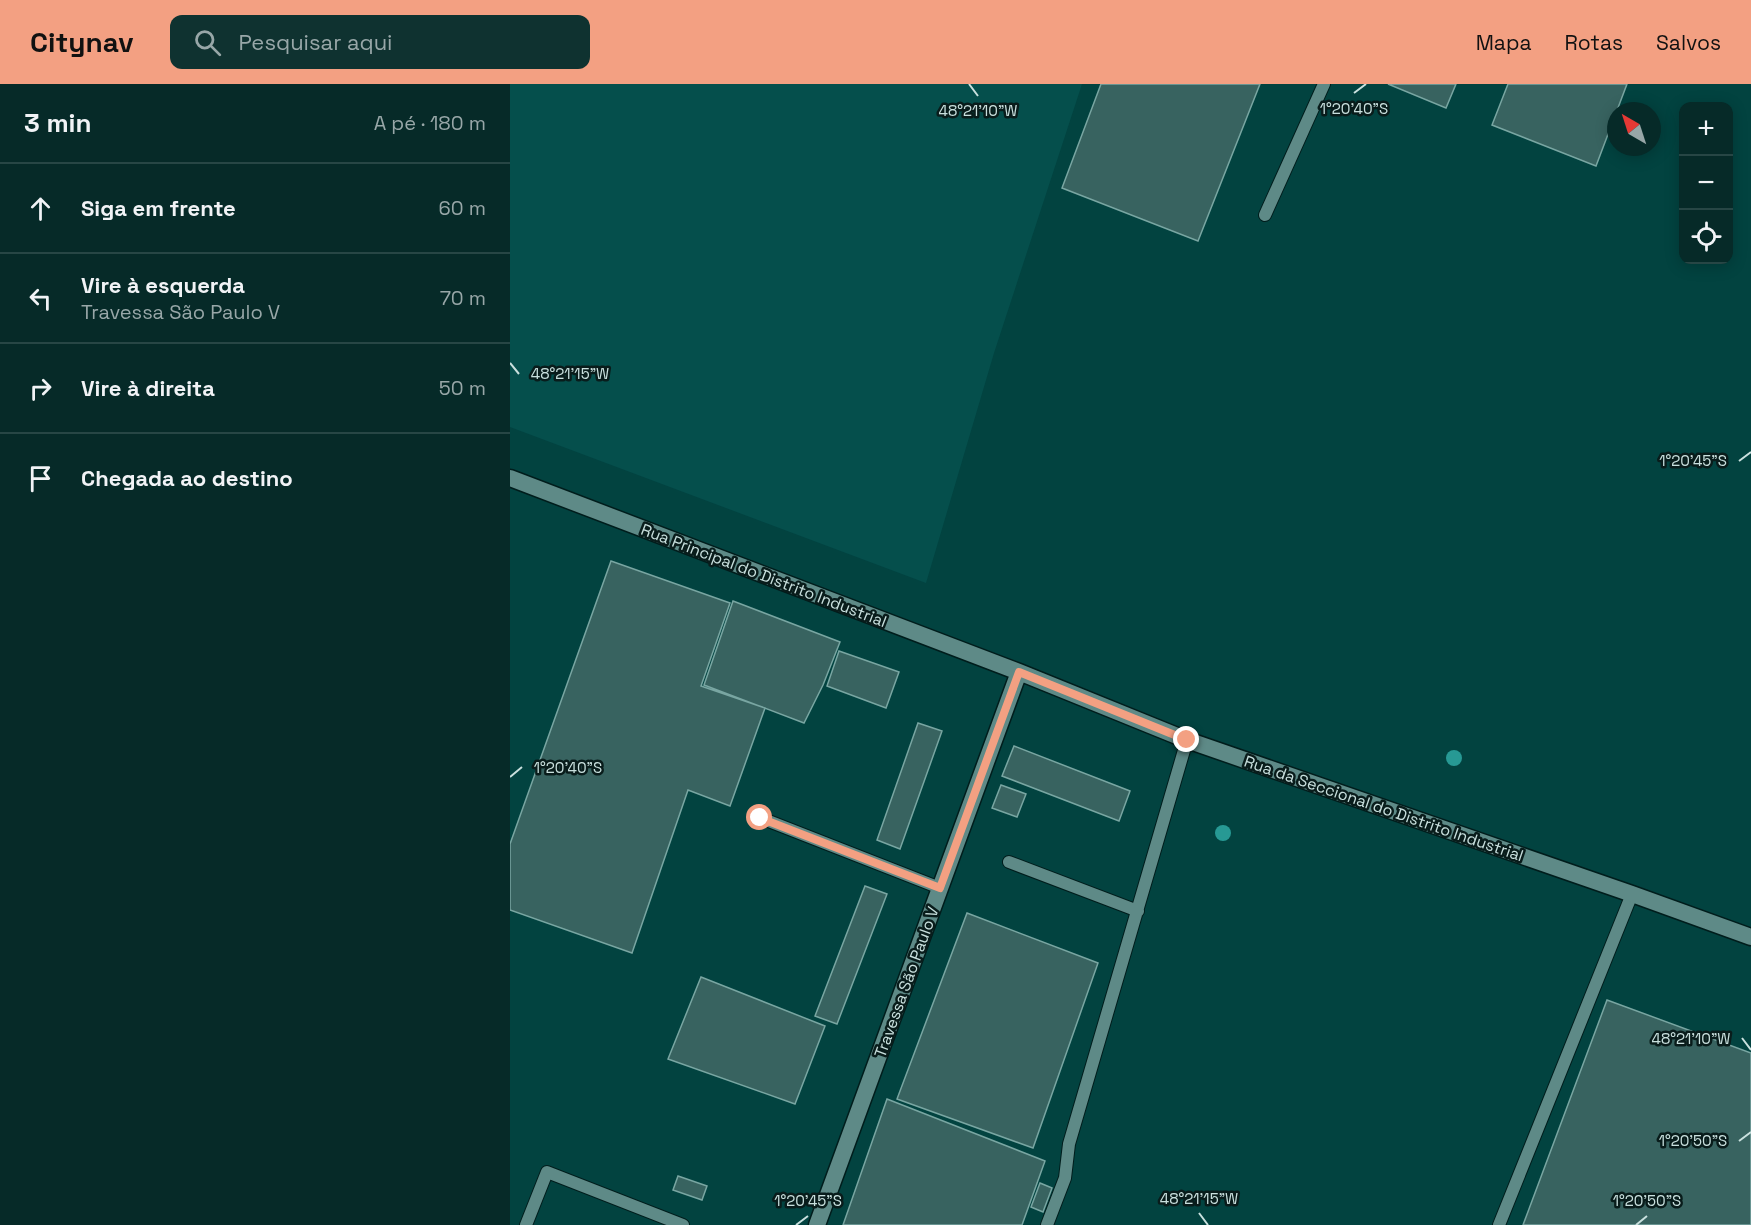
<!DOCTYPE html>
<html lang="pt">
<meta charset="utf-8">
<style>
body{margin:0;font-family:"Space Grotesk",sans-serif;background:#0f3230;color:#f1f3f6}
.controls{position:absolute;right:18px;top:18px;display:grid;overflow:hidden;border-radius:12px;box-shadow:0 3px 15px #0003}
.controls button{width:54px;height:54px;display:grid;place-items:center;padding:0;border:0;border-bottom:2px solid #274645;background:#062a28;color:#f1f3f6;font:30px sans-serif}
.compass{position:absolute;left:1097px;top:18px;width:54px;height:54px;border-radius:50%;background:#062a28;box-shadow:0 3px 15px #0003;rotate:321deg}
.stop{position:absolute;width:18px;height:18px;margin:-14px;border:4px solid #f3a082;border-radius:50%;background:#fff}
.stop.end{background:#f3a082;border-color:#fff;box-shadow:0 2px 6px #0008}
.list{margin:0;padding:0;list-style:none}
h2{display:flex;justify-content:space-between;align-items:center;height:78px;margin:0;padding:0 24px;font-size:26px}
h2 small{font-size:20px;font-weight:400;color:#98a7a8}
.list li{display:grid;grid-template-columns:39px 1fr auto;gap:18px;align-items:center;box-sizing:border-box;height:90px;padding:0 24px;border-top:2px solid #274645}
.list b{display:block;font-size:22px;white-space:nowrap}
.list p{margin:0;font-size:20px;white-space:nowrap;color:#98a7a8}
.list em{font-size:20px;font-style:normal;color:#98a7a8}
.icon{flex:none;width:33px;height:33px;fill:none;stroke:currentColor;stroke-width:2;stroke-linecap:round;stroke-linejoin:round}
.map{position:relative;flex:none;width:1241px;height:1141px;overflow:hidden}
header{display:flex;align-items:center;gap:36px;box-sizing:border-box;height:84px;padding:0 30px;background:#f3a082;color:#111}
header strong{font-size:28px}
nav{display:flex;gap:33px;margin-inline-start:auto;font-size:21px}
.search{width:420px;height:54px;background:#0f3230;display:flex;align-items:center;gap:15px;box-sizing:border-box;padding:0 21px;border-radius:12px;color:#98a7a8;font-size:22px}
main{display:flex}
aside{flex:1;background:#062a28}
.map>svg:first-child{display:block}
</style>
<header>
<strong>Citynav</strong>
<div class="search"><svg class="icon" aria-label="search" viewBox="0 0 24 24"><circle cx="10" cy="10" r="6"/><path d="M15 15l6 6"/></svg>Pesquisar aqui</div>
<nav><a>Mapa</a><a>Rotas</a><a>Salvos</a></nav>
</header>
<main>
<aside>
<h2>3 min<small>A pé · 180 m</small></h2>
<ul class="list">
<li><svg class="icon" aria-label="ahead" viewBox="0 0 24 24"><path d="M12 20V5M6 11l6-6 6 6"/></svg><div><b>Siga em frente</b></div><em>60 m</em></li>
<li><svg class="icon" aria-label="left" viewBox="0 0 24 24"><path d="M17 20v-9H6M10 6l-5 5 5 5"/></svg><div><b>Vire à esquerda</b><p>Travessa São Paulo V</p></div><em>70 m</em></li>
<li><svg class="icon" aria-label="right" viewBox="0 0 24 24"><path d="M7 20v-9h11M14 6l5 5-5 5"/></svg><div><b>Vire à direita</b></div><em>50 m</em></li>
<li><svg class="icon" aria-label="arrive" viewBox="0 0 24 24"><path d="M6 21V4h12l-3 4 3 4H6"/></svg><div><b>Chegada ao destino</b></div></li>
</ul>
</aside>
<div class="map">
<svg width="1241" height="1141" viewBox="0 0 1241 1141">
<rect width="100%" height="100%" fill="#083836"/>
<path fill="#024340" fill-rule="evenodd" d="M 0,0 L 1241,0 L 1241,1141 L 0,1141 ZM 1174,22 L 1218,22 L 1218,176 L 1174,176 ZM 1106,27 L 1142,27 L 1142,63 L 1106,63 Z"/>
<path fill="#054f4c" d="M 0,0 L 572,0 L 484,269 L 416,499 L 0,343 Z"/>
<path fill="#386360" stroke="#79a6a2" stroke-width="1.5" d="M 591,0 L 750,0 L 688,157 L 552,104 Z
M 878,0 L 946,0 L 936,24 Z
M 998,0 L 1117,0 L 1086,82 L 982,41 Z
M 101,477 L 220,519 L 191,602 L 255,624 L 220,722 L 178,706 L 122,869 L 0,826 L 0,760 Z
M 223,517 L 330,558 L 313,601 L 294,639 L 194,601 Z
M 329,567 L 389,588 L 376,624 L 317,602 Z
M 408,639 L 432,647 L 390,765 L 367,756 Z
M 504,662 L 620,707 L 609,737 L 492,692 Z
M 491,701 L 516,710 L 507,733 L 482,724 Z
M 355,802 L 377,810 L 327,940 L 305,932 Z
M 457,829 L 588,879 L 523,1064 L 387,1015 Z
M 191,893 L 315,942 L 285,1020 L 158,975 Z
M 1097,916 L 1241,969 L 1241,1141 L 1013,1141 Z
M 377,1015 L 535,1077 L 512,1141 L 333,1141 Z
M 168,1092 L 197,1102 L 192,1116 L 163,1106 Z
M 530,1099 L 542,1104 L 533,1128 L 521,1123 Z"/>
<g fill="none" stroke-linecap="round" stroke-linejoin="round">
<g stroke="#001d1c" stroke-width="14">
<path id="service" d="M 755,131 L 814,0
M 251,734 L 430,804
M 499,778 L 628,827
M 16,1141 L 37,1088 L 173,1141
M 537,1141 L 555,1094 L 559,1060 L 677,656
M 989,1141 L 1122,810"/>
</g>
<g stroke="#001d1c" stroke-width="19">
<path id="minor" d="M 0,394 L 509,588 L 677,656 L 1122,810 L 1241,853
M 307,1141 L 509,588"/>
</g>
<use href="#service" stroke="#5e8a87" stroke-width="12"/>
<use href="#minor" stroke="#5e8a87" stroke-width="16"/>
</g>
<g fill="#279994">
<circle cx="944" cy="674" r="8"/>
<circle cx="713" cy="749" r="8"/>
</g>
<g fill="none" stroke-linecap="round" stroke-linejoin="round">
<path stroke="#f3a082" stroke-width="8" d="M 250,734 L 430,804 L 509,588 L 677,656"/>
</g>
<path fill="none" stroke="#c9e0de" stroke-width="2" d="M 459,0 L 468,12M 844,9 L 856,0M 0,279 L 9,290M 1229,377 L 1241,368M 0,693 L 12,683M 1232,954 L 1241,966M 1229,1057 L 1241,1048M 689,1129 L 698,1141M 286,1141 L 298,1132M 1126,1141 L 1137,1132"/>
<g text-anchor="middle" stroke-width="5" stroke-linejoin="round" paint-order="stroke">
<g font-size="16" fill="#c9e0de" stroke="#091c1b">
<text transform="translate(254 491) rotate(21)" y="6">Rua Principal do Distrito Industrial</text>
<text transform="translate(874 724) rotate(19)" y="6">Rua da Seccional do Distrito Industrial</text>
<text transform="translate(396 898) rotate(-70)" y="6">Travessa São Paulo V</text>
</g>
</g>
<g font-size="15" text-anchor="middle" fill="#c9e0de" stroke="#091c1b" stroke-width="5" stroke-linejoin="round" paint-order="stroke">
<text x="844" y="30">1°20'40"S</text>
<text x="468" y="32">48°21'10"W</text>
<text x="60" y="295">48°21'15"W</text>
<text x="1183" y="382">1°20'45"S</text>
<text x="58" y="689">1°20'40"S</text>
<text x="1181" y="960">48°21'10"W</text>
<text x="1183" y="1062">1°20'50"S</text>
<text x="689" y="1120">48°21'15"W</text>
<text x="298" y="1122">1°20'45"S</text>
<text x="1137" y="1122">1°20'50"S</text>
</g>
</svg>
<div class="controls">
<button>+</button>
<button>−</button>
<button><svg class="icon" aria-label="locate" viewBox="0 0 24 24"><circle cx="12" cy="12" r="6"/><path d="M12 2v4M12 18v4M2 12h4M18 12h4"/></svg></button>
</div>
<svg class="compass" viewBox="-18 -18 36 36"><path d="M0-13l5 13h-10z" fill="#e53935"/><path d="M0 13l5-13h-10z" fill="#98a7a8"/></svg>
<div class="stop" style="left:250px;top:734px"></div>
<div class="stop end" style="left:677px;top:656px"></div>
</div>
</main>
